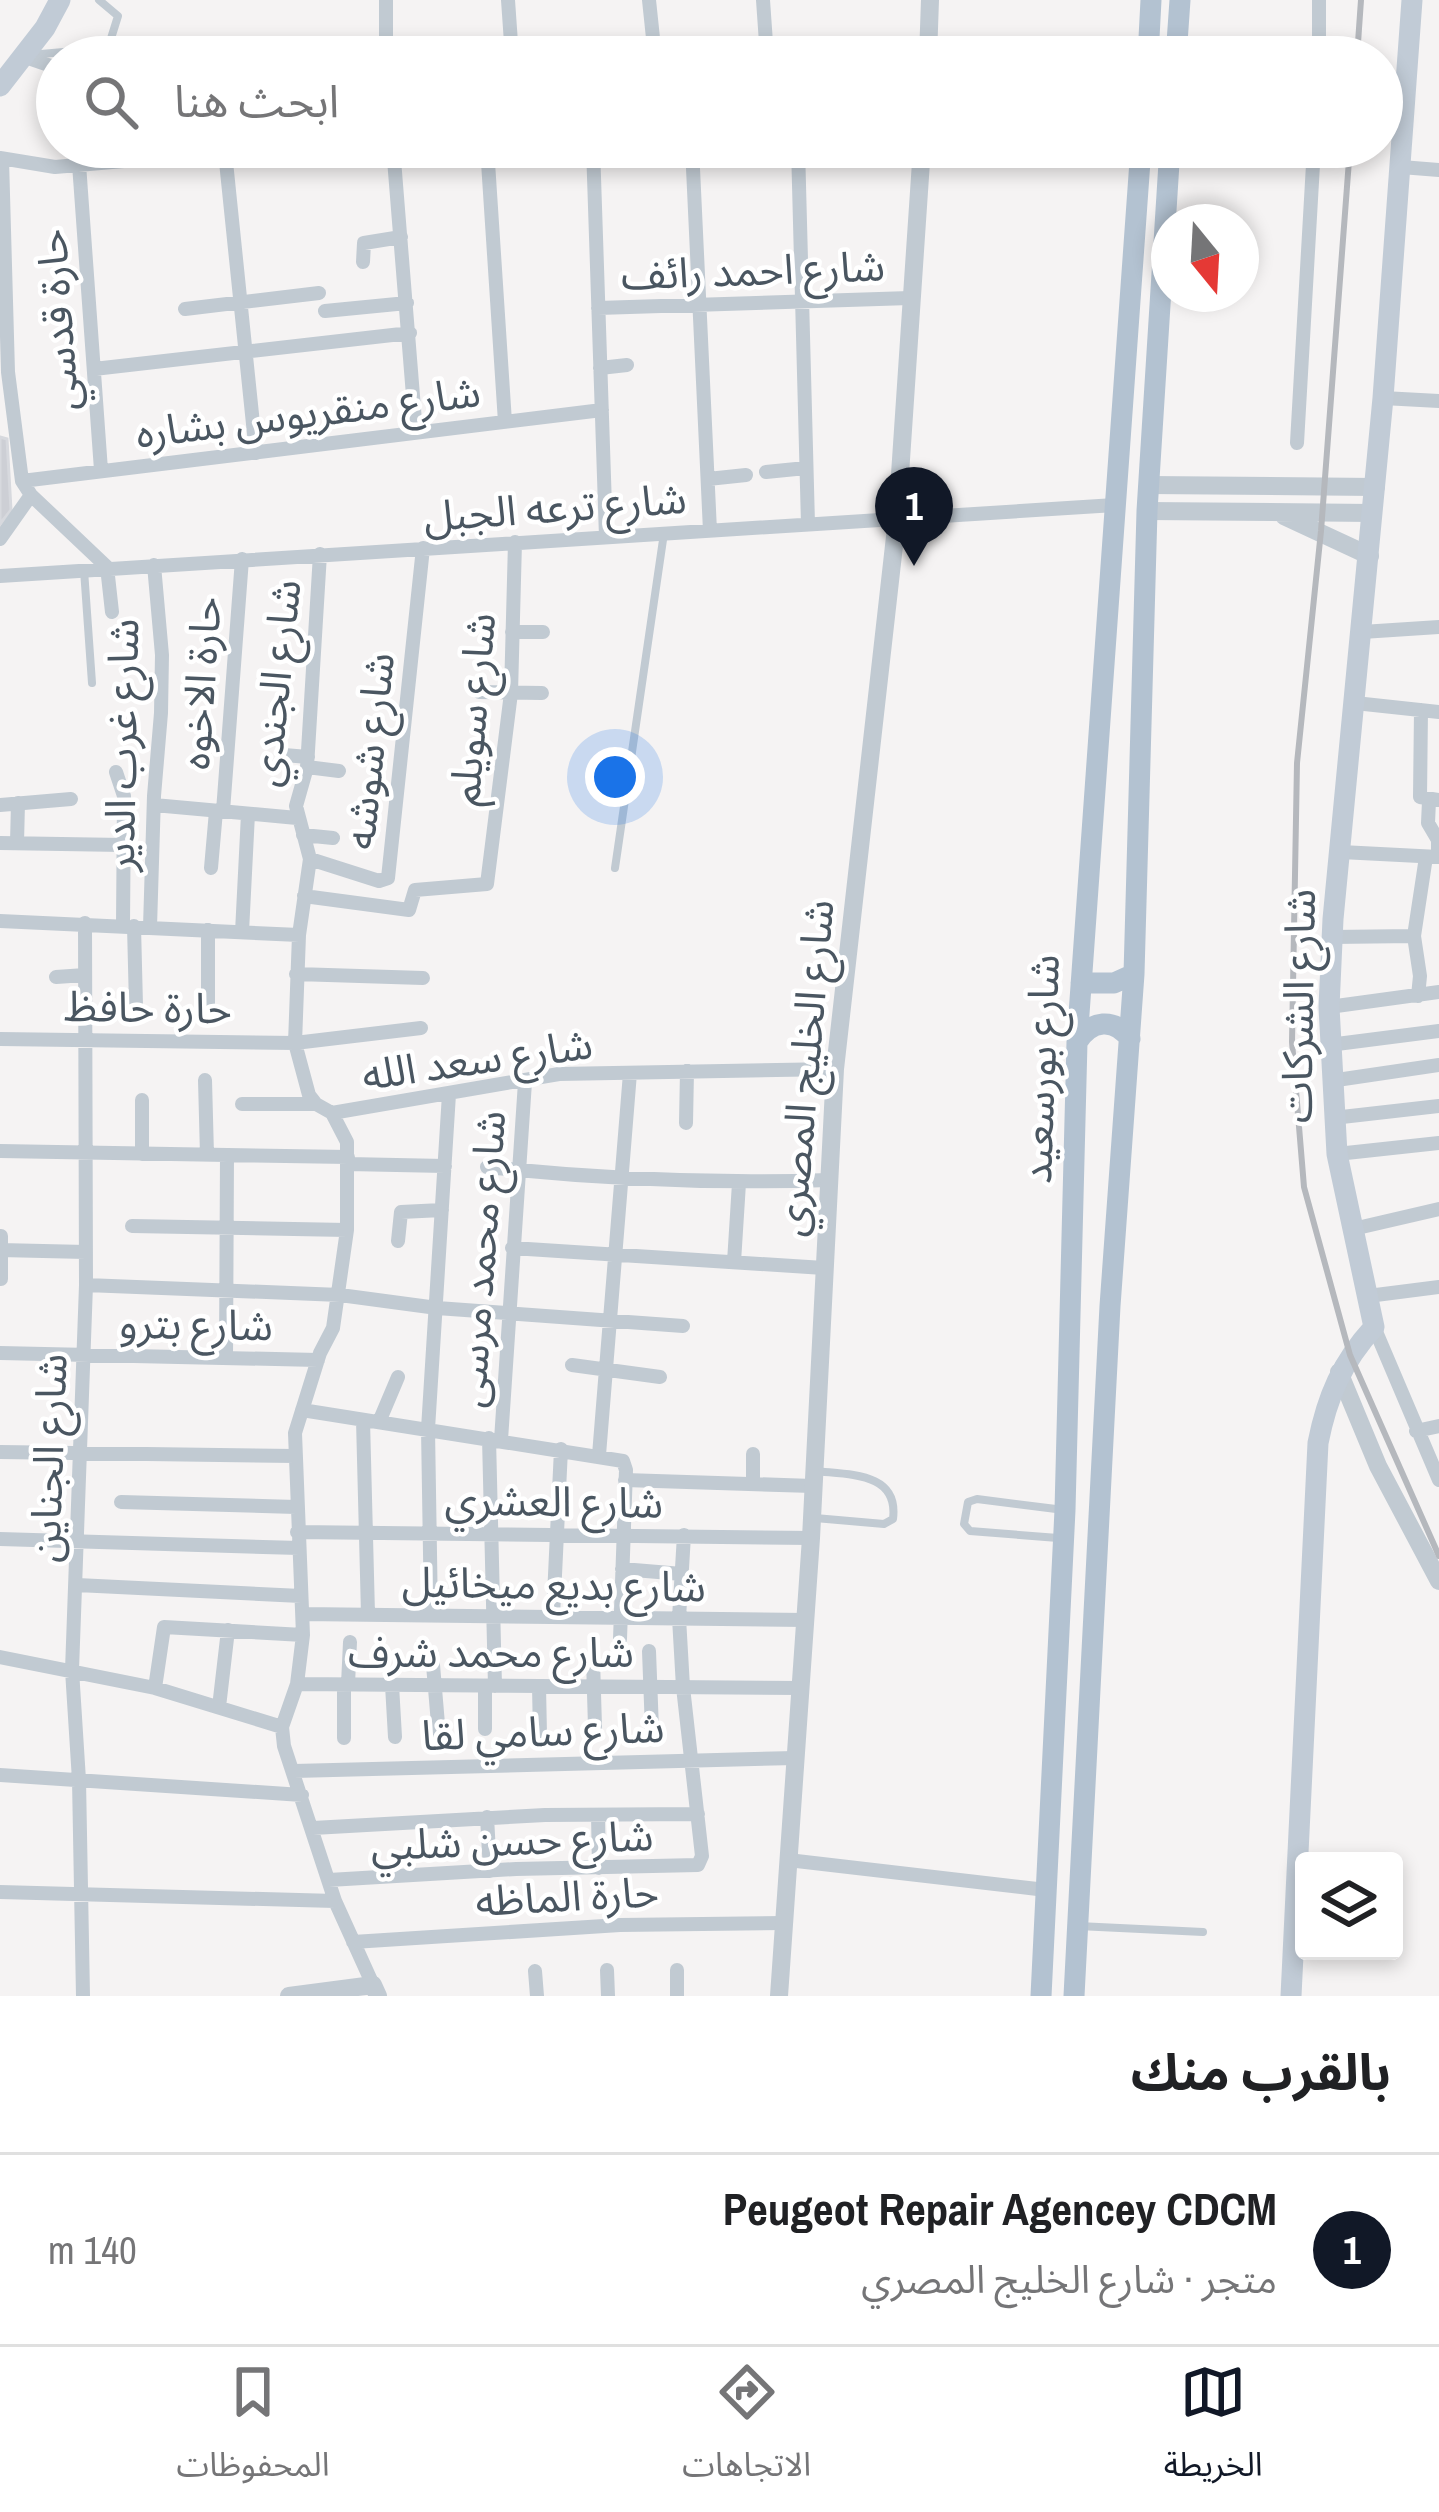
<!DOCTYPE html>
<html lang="ar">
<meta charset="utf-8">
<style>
body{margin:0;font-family:"Archivo Narrow","Noto Sans Arabic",sans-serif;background:#f6f6f6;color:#202124;direction:rtl}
.controls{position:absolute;right:36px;bottom:36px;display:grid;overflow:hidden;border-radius:12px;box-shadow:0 6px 18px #0003}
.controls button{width:108px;height:108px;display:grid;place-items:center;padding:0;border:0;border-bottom:3px solid #e0e0e0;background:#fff;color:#202124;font:60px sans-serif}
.compass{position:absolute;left:1151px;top:204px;width:108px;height:108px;border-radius:50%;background:#fff;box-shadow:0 6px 18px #0003;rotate:162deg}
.you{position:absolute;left:615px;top:777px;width:42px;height:42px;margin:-30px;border:9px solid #fff;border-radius:50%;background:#1a73e8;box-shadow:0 0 0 18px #1a73e833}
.badge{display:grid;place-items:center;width:78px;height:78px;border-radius:50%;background:#111827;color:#fff;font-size:39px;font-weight:700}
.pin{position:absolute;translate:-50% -99px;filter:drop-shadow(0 3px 6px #0008)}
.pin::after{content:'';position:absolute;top:63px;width:42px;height:36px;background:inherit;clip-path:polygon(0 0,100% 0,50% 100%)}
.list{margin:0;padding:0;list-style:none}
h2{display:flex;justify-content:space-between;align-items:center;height:156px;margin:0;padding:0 48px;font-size:51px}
h2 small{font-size:39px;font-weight:400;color:#757577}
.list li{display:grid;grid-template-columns:78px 1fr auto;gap:36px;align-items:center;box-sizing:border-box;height:192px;padding:0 48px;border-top:3px solid #e0e0e0}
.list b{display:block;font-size:45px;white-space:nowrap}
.list p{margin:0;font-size:39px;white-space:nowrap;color:#757577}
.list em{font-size:39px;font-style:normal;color:#757577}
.icon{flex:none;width:66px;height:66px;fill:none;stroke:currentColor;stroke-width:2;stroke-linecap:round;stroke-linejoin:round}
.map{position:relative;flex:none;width:1439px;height:1996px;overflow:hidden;direction:ltr}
.search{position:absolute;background:#fff;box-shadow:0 6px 18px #0003;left:36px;right:36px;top:36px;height:132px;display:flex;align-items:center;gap:30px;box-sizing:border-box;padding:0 42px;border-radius:66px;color:#757577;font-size:45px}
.sheet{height:348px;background:#fff}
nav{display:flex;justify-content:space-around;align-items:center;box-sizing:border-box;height:168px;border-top:3px solid #e0e0e0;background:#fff;font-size:33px;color:#757577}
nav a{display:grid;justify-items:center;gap:6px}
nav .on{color:#111827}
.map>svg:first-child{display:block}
</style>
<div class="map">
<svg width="1439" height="1996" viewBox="0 0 1439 1996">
<defs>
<filter id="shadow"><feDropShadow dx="-7" dy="7" stdDeviation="3" flood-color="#0004"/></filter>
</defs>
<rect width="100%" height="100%" fill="#f5f3f3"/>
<path fill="#cdcfd5" stroke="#d7d9de" stroke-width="3" filter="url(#shadow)" d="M 0,437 L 7,439 L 11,510 L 0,524 Z"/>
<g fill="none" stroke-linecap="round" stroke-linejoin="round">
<path stroke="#c1cad2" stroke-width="8" d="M 30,55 L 108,48 L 118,16 L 99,0
M 84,570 L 92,683
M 615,868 L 664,533
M 815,1518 L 884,1524 L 893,1519 C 899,1472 849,1475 815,1471
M 1058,1538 L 970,1531 L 964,1524 L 968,1502 L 977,1499 L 1064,1510
M 1078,1926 L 1203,1932"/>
<path stroke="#c1cad2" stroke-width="14" d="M 386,0 L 386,57
M 508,0 L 512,57
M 649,0 L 655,57
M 763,0 L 767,57
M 22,56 L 57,68
M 263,57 L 386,47
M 1319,57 L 1319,0
M 393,147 L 416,433
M 487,147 L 505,422
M 593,147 L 606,537
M 692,147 L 710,531
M 798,147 L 808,524
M 225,152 L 256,453
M 0,158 L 55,167 L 283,147
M 2,159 L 8,372 L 22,481 L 31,495 L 107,567 L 112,612
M 79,164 L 101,470
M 1401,167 L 1439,170
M 363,262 L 364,243 L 401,237
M 598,308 L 910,298
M 185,309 L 319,293
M 325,311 L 407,303
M 600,368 L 627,365
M 94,369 L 410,333
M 1383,398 L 1439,401
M 1297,443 L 1314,147
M 766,472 L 806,468
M 708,479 L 746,475
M 22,481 L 602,410
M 0,539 L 31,495
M 320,554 L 307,767 L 296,806 L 310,859 L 299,935 L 295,1043 L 309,1095 L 316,1104 L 332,1113 L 347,1142 L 347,1230 L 333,1328 L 320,1353 L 295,1433 L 303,1635 L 297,1684 L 282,1727 L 284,1746 L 335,1901 L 373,1985
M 0,576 L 1115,505
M 512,632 L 543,632
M 1362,632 L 1439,627
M 479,692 L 542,693
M 1355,703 L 1439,712
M 1421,710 L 1420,797 L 1439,800
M 284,755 L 308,757
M 307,767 L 339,771
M 116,772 L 124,796 L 123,925
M 1429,801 L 1428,823 L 1438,840 L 1438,857
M 0,805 L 71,799
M 154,805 L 297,818
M 223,811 L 242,559
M 303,835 L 333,838
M 0,843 L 123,845
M 17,843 L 18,803
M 1341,852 L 1439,857
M 310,859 L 379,881 L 388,878 L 423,548
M 211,868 L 216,811
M 304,896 L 409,910 L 415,890 L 487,884 L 511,693 L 515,542
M 0,921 L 299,935
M 134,926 L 136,1006
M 150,927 L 154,796 L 161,713 L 162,655 L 154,565
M 208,930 L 208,1003
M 242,932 L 248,814
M 1332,937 L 1414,936
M 296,974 L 423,978
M 56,977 L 85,975
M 1418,996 L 1420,976 L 1414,936 L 1426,857
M 1329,1007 L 1439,992
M 0,1039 L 295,1043 L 421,1028
M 1329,1045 L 1439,1031
M 205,1080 L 207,1155
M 1330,1081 L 1439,1065
M 242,1104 L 316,1104
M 332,1113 L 559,1074 L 835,1069
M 1333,1118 L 1439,1106
M 686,1123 L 687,1071
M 0,1151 L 348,1157
M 142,1154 L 142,1100
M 1337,1154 L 1439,1143
M 348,1164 L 445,1166
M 487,1167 C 601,1179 714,1184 829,1180
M 132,1226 L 347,1230
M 1353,1229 L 1439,1209
M 398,1241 L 401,1212 L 442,1210
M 512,1248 L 824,1268
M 0,1250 L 86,1252
M 734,1262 L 739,1183
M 1,1279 L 1,1236
M 86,1285 L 340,1295 L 437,1308 L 683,1326
M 1368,1296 L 1439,1287
M 1374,1327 L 1439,1480
M 0,1353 L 318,1360
M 226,1358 L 227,1155
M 572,1365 L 660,1377
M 302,1410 L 623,1461 L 626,1470 L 620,1639
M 363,1420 L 368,1614
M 379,1422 L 398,1377
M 1416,1431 L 1439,1426
M 489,1438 L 495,1686
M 501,1440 L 525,1082
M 0,1452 L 295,1456
M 599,1455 L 630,1073
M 625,1480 L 813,1486
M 753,1483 L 753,1454
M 121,1502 L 296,1507
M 297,1532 L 811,1538
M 0,1539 L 299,1548
M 622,1569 L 682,1574
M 77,1585 L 301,1596
M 303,1614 L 805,1620
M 431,1615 L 428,1429 L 449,1094
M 553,1617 L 561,1449
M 649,1651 L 652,1730
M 432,1653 L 439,1736
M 0,1657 L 155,1688 L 282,1727
M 593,1659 L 595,1727
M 297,1684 L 800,1688
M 344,1684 L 344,1738
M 348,1684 L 350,1642
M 392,1685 L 395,1737
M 485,1686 L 485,1729
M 539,1686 L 540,1735
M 155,1688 L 164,1627 L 303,1635
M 219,1707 L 228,1630
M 294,1771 L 795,1758
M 0,1775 L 302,1795
M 598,1815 L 599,1868
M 487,1817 L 490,1871
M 313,1828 L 545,1815 L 698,1814
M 788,1860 L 1046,1890
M 329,1880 L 516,1869 L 698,1865 L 702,1856 L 683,1687 L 679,1618 L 684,1535
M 0,1892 L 335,1901
M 353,1942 L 620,1925 L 784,1923
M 607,1970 L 608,1996
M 677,1970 L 677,1996
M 535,1971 L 537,1996
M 83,1996 L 79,1780 L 72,1670 L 86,1285 L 85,923"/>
<path stroke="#c1cad2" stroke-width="18" d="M 928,57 L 930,0
M 1149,485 L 1376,487
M 1147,511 L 1373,513
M 1284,516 L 1370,556
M 1339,1372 L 1378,1466 L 1439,1581
M 289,1996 L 373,1985 L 378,1996
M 779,1996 L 811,1538 L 835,1069 L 897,519 L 922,147"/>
<path stroke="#c1cbd6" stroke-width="21" d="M 0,86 L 45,28 L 60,0
M 1291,1996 L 1318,1443 C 1327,1397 1342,1362 1374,1327 L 1337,1154 L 1329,1007 L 1333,919 L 1383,398 L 1412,0"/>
<path stroke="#b3c2d1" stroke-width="21" d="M 1148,57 L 1151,0
M 1176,57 L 1180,0
M 1081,983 L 1114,983 L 1134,974
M 1077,1042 C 1091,1020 1114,1017 1130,1039
M 1041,1996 L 1065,1510 L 1077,1042 L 1141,147
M 1074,1996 L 1110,1306 L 1134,974 L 1147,511 L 1170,147"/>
<path stroke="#b5b8bd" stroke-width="6" d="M 1357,57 L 1361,0
M 1350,147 L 1321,531 L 1297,763 L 1292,1042 L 1304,1187 L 1350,1355 L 1439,1556"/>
</g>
<g text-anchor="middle" stroke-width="9" stroke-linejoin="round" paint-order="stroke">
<g font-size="42" fill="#4a5661" stroke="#fff">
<text transform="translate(753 270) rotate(-2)" y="15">شارع احمد رائف</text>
<text transform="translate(57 320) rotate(-94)" y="15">حارة قدسي</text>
<text transform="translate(308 412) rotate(-7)" y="15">شارع منقريوس بشاره</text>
<text transform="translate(555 507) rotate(-4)" y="15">شارع ترعه الجبل</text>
<text transform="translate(200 683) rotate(-86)" y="15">حارة الاخوه</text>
<text transform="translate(275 683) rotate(-84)" y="15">شارع الجندي</text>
<text transform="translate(472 709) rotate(-85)" y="15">شارع سويلم</text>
<text transform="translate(121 745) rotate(-89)" y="15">شارع غرب الدير</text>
<text transform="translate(369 751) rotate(-84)" y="15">شارع شوشه</text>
<text transform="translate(1298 1006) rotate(-89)" y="15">شارع الشركات</text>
<text transform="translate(148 1007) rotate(1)" y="15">حارة حافظ</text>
<text transform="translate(477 1059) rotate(-8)" y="15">شارع سعد الله</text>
<text transform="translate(804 1068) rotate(-85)" y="15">شارع الخليج المصري</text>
<text transform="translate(1040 1069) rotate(-88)" y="15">شارع بورسعيد</text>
<text transform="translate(480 1259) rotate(-86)" y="15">شارع محمد مرسى</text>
<text transform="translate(196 1324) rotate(1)" y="15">شارع بترو</text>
<text transform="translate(48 1458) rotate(-88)" y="15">شارع الجناين</text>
<text transform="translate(554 1501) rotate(1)" y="15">شارع العشري</text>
<text transform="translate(554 1584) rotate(1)" y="15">شارع بديع ميخائيل</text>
<text x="491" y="1667">شارع محمد شرف</text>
<text transform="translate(543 1731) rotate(-2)" y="15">شارع سامي لقا</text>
<text transform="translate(512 1840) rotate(-2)" y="15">شارع حسن شلبي</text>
<text transform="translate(567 1896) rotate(-3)" y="15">حارة الماظه</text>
</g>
</g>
</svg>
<div class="controls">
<button><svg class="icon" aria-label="layers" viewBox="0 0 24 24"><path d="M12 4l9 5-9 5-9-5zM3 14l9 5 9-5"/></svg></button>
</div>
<svg class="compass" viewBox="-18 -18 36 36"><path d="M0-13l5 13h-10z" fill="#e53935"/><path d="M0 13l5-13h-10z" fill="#757577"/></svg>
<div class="you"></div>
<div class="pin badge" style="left:914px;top:566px">1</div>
<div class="search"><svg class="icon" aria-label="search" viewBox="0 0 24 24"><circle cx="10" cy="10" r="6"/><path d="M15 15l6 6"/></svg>ابحث هنا</div>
</div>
<section class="sheet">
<h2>بالقرب منك<small></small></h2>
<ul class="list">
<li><span class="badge">1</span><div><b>Peugeot Repair Agencey CDCM</b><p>متجر · شارع الخليج المصري</p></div><em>140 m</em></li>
</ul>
</section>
<nav>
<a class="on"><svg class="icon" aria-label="map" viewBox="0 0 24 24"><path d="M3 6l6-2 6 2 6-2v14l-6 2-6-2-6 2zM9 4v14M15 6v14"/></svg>الخريطة</a>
<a><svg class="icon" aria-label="directions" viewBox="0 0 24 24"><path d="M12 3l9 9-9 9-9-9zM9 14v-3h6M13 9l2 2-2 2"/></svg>الاتجاهات</a>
<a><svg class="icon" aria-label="saved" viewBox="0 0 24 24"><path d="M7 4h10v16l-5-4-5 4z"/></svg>المحفوظات</a>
</nav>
